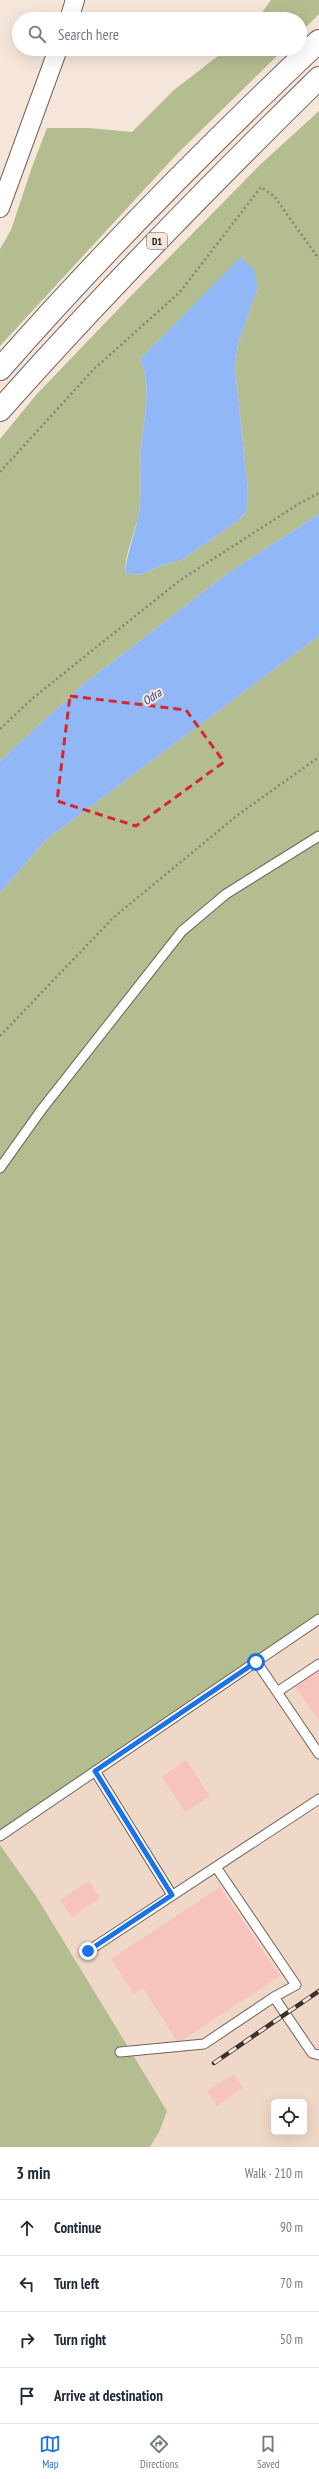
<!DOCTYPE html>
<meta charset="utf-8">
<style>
body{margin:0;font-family:"PT Sans Narrow",sans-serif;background:#f6f6f7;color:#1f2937}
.controls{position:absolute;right:12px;bottom:12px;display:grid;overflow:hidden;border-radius:6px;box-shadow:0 4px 16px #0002}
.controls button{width:36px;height:36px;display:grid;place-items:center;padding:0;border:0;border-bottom:1px solid #e0e1e3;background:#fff;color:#1f2937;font:20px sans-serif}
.stop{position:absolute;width:12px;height:12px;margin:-9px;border:3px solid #1a73e8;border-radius:50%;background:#fff}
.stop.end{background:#1a73e8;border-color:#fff;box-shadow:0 1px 4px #0008}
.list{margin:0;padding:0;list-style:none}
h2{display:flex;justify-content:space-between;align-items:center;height:52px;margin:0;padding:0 16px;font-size:17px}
h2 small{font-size:13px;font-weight:400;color:#747a83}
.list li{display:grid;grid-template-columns:26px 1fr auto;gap:12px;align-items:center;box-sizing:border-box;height:56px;padding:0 16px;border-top:1px solid #e0e1e3}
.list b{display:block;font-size:15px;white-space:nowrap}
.list em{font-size:13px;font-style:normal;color:#747a83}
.icon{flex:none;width:22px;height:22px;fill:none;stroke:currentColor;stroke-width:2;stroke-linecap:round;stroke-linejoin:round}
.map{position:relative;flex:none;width:319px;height:2147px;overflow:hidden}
.search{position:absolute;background:#fff;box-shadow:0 4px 16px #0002;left:12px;right:12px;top:12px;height:44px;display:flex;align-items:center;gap:10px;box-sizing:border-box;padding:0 14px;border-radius:22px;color:#747a83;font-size:15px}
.sheet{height:276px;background:#fff}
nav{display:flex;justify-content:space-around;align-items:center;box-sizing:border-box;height:56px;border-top:1px solid #e0e1e3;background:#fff;font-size:11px;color:#747a83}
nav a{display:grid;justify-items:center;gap:2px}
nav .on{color:#1a73e8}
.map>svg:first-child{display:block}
</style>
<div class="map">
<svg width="319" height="2147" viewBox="0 0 319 2147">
<rect width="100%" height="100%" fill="#f6e6da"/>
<path fill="#f0d8c8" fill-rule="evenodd" d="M 319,1619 L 319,2147 L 150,2147 L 160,2130 L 36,1896 L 0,1845 L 0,1836 ZM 274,2102 L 304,2102 L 304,2132 L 274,2132 Z"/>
<path fill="#b3bd8f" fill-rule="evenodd" d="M 271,0 L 319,0 L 319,14 L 300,33 L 300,19 L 257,19 Z
M 227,49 L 284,49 L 177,154 L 0,346 L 0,249 L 11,230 L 32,167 L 47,128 L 89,128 L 132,132 L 174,90 Z
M 319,111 L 319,514 L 228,573 L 85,683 L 0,761 L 0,439 L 36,395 L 128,299 L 262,163 ZM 242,257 L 258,287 L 238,344 L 235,367 L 248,491 L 246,513 L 238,521 L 182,560 L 162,565 L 140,575 L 125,573 C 125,551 136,532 139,511 C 142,491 139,470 141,449 C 143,419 153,388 140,359 Z
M 319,636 L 319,1619 L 0,1836 L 0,893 L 46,840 Z
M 0,1845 L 36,1896 L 167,2111 L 160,2130 L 150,2147 L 0,2147 Z"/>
<path fill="#92b7f7" d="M 241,257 L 254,270 L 258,287 L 238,344 L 235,367 L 248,491 L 246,513 L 238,521 L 182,560 L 162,565 L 140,575 L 125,573 C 127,551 136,532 139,511 C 142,490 139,470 141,449 C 143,419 153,388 140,359 Z
M 319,514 L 319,636 L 46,840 L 0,893 L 0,761 L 85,683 L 228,573 Z"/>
<path fill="#f6c3bd" d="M 319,1667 L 319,1721 L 294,1685 L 306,1676 L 308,1678 Z
M 186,1760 L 210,1796 L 185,1812 L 162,1777 Z
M 89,1881 L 100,1898 L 72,1917 L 60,1900 Z
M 220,1887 L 280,1976 L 178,2043 L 143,1988 L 134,1994 L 111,1959 Z
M 234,2074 L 243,2088 L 217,2106 L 207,2091 Z"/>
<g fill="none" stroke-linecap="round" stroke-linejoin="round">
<g stroke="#72635a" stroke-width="11">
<path id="lane" d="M 0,1168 L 42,1109 L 182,931 L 226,894 L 319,836
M 256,1661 L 319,1754
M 277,1692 L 319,1664
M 95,1771 L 172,1895
M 0,1836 L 319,1619
M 216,1867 L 296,1985 L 274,1997
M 88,1951 L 319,1799
M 120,2052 L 204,2044 L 274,1997 L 312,2053 L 319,2055"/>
</g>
<g stroke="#72635a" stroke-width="20">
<path id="street" d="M 69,19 L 75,0
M 0,208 L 58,49"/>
</g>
<g stroke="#72635a" stroke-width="24">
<path id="highway" d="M 0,369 C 101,254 208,146 319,41
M 0,410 C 102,295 209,186 319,78"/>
</g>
<path stroke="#8c8179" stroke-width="2.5" stroke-dasharray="2 3" stroke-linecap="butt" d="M 0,472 L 93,370 L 180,292 L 261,187 L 274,196 L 319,259
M 0,729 L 33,698 L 179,581 L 300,503 L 319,493
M 0,1036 L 114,917 L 239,814 L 319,757"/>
<use href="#lane" stroke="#fff" stroke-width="9"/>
<use href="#street" stroke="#fff" stroke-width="18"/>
<use href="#highway" stroke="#fff" stroke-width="22"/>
<g stroke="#39322c" stroke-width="4.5">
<path id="rail" d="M 214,2063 L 319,1991"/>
</g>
<use href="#rail" stroke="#f6e6da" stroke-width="3" stroke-dasharray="9" stroke-linecap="butt"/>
</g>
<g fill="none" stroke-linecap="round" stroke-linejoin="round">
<path stroke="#1a73e8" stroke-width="5" d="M 88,1951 L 172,1895 L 95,1771 L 256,1662"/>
</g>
<path fill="none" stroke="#d62828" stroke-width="3" stroke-dasharray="8 5" stroke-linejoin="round" d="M 70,696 L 186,710 L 224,762 L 136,826 L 57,801 Z"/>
<g text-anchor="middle" stroke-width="4" stroke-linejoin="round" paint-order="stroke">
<rect fill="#f6e6da" stroke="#574f48" stroke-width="1" x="147" y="233" width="20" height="16" rx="3"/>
<g font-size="10" font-weight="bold" fill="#130e0a">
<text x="157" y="245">D1</text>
</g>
<g font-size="12" font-style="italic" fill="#1b458e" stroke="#f6e6da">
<text transform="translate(152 697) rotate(-34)" y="4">Odra</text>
</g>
</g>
</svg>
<div class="controls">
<button><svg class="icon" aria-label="locate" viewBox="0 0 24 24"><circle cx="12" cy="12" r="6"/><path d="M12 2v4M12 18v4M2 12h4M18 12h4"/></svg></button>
</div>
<div class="stop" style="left:256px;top:1662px"></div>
<div class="stop end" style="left:88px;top:1951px"></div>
<div class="search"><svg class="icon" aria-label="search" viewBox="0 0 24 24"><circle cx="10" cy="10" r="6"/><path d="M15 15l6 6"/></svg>Search here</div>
</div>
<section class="sheet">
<h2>3 min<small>Walk · 210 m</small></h2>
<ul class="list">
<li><svg class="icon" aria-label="ahead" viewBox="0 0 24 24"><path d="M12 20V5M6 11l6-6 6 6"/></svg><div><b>Continue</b></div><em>90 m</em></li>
<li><svg class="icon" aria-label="left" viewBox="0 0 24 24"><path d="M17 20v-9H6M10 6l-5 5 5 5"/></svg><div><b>Turn left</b></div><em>70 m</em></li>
<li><svg class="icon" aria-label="right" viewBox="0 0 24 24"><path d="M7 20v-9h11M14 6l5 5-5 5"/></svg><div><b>Turn right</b></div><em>50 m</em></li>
<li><svg class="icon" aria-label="arrive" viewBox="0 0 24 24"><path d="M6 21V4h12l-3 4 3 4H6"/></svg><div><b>Arrive at destination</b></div></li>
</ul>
</section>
<nav>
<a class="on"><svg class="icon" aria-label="map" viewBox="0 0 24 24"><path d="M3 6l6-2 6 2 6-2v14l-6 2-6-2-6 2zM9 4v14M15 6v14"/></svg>Map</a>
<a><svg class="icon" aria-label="directions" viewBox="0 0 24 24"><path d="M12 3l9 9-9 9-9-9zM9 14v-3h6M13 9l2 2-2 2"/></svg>Directions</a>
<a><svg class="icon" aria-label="saved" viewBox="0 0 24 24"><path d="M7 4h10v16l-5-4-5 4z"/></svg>Saved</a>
</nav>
